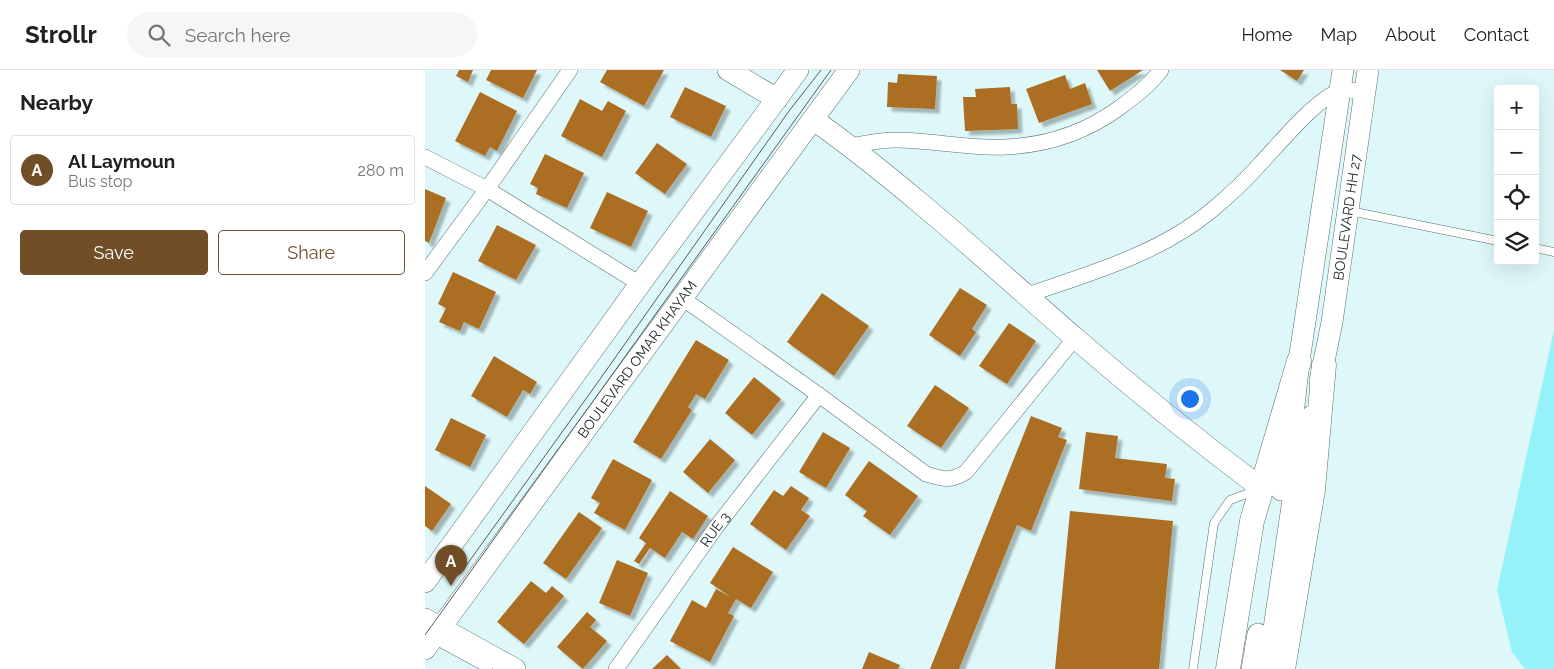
<!DOCTYPE html>
<meta charset="utf-8">
<style>
body{margin:0;font-family:Raleway,sans-serif;background:#f6f6f6;color:#202124}
.controls{position:absolute;right:15px;top:15px;display:grid;overflow:hidden;border-radius:5px;box-shadow:0 5px 20px #0002}
.controls button{width:45px;height:45px;display:grid;place-items:center;padding:0;border:0;border-bottom:1px solid #e0e0e0;background:#fff;color:#202124;font:25px sans-serif}
.you{position:absolute;left:764px;top:328px;width:18px;height:18px;margin:-12px;border:4px solid #fff;border-radius:50%;background:#1a73e8;box-shadow:0 0 0 8px #1a73e833}
.badge{display:grid;place-items:center;width:32px;height:32px;border-radius:50%;background:#714e27;color:#fff;font-size:16px;font-weight:700}
.pin{position:absolute;translate:-50% -41px;filter:drop-shadow(0 1px 2px #0008)}
.pin::after{content:'';position:absolute;top:26px;width:18px;height:15px;background:inherit;clip-path:polygon(0 0,100% 0,50% 100%)}
.list{margin:0;padding:0;list-style:none}
h2{display:flex;justify-content:space-between;align-items:center;height:65px;margin:0;padding:0 20px;font-size:21px}
h2 small{font-size:16px;font-weight:400;color:#757577}
.list li{display:grid;grid-template-columns:32px 1fr auto;gap:15px;align-items:center;box-sizing:border-box;height:70px;margin:0 10px 10px;padding:0 10px;border:1px solid #e0e0e0;border-radius:5px}
.list b{display:block;font-size:19px;white-space:nowrap}
.list p{margin:0;font-size:16px;white-space:nowrap;color:#757577}
.list em{font-size:16px;font-style:normal;color:#757577}
.actions{display:flex;gap:10px;padding:15px 20px}
.actions a{flex:1;padding:11px 0;border:1px solid #714e27;border-radius:5px;text-align:center;font-size:18px;color:#714e27}
.actions .main{background:#714e27;color:#fff}
.icon{flex:none;width:28px;height:28px;fill:none;stroke:currentColor;stroke-width:2;stroke-linecap:round;stroke-linejoin:round}
.map{position:relative;flex:none;width:1129px;height:599px;overflow:hidden}
header{display:flex;align-items:center;gap:30px;box-sizing:border-box;height:70px;padding:0 25px;background:#fff;border-bottom:1px solid #e0e0e0}
header strong{font-size:24px}
nav{display:flex;gap:28px;margin-inline-start:auto;font-size:18px}
.search{width:350px;height:45px;background:#f6f6f6;display:flex;align-items:center;gap:12px;box-sizing:border-box;padding:0 18px;border-radius:28px;color:#757577;font-size:19px}
main{display:flex}
aside{flex:1;background:#fff}
.map>svg:first-child{display:block}
</style>
<header>
<strong>Strollr</strong>
<div class="search"><svg class="icon" aria-label="search" viewBox="0 0 24 24"><circle cx="10" cy="10" r="6"/><path d="M15 15l6 6"/></svg>Search here</div>
<nav><a>Home</a><a>Map</a><a>About</a><a>Contact</a></nav>
</header>
<main>
<aside>
<h2>Nearby<small></small></h2>
<ul class="list">
<li><span class="badge">A</span><div><b>Al Laymoun</b><p>Bus stop</p></div><em>280 m</em></li>
</ul>
<div class="actions"><a class="main">Save</a><a>Share</a></div>
</aside>
<div class="map">
<svg width="1129" height="599" viewBox="0 0 1129 599">
<defs>
<filter id="shadow"><feDropShadow dx="4.5" dy="4.5" stdDeviation="1" flood-color="#0004"/></filter>
</defs>
<rect width="100%" height="100%" fill="#def8f9"/>
<path fill="#95f2f9" d="M 1129,260 L 1129,599 L 1100,599 L 1087,582 L 1072,520 Z"/>
<path fill="#ac6e21" filter="url(#shadow)" d="M 34,0 L 48,0 L 43,12 L 31,6 Z
M 66,0 L 112,0 L 98,28 L 61,10 Z
M 182,0 L 239,0 L 219,36 L 175,12 Z
M 672,0 L 718,0 L 685,21 Z
M 855,0 L 879,0 L 872,11 Z
M 473,4 L 512,6 L 510,39 L 462,37 L 463,12 L 472,13 Z
M 640,5 L 645,19 L 660,13 L 667,34 L 614,53 L 601,19 Z
M 260,17 L 301,36 L 286,67 L 245,47 Z
M 585,17 L 586,34 L 592,34 L 593,59 L 540,61 L 538,27 L 551,27 L 550,19 Z
M 55,22 L 92,41 L 72,81 L 65,77 L 60,86 L 30,71 Z
M 155,29 L 177,41 L 183,31 L 201,41 L 177,87 L 136,66 Z
M 232,73 L 262,94 L 240,124 L 210,103 Z
M 120,84 L 159,103 L 142,138 L 111,124 L 113,118 L 105,114 Z
M 0,119 L 21,128 L 4,173 L 0,171 Z
M 182,122 L 223,141 L 206,177 L 165,158 Z
M 72,155 L 111,175 L 91,210 L 53,191 Z
M 28,202 L 71,222 L 54,259 L 39,252 L 35,261 L 14,252 L 21,238 L 13,234 Z
M 535,218 L 562,235 L 547,259 L 551,262 L 535,286 L 504,265 Z
M 397,223 L 444,256 L 409,306 L 362,272 Z
M 584,253 L 611,271 L 582,314 L 554,296 Z
M 271,270 L 304,290 L 280,329 L 271,324 L 263,337 L 267,340 L 236,389 L 208,372 Z
M 69,286 L 112,312 L 105,324 L 98,320 L 82,347 L 46,326 Z
M 329,307 L 356,329 L 327,365 L 300,343 Z
M 510,315 L 544,338 L 516,378 L 482,356 Z
M 606,346 L 637,358 L 633,367 L 642,370 L 606,461 L 592,455 L 534,599 L 505,599 Z
M 26,348 L 61,365 L 45,397 L 10,380 Z
M 398,362 L 425,378 L 401,418 L 374,402 Z
M 661,362 L 693,366 L 690,388 L 742,394 L 740,408 L 750,409 L 747,431 L 654,419 Z
M 285,369 L 310,390 L 283,423 L 258,402 Z
M 188,389 L 227,410 L 200,460 L 169,443 L 175,433 L 166,428 Z
M 444,391 L 493,426 L 465,465 L 438,446 L 442,441 L 420,425 Z
M 0,416 L 26,434 L 7,461 L 0,456 Z
M 366,416 L 384,428 L 376,440 L 385,446 L 361,480 L 325,454 L 349,420 L 358,426 Z
M 245,421 L 283,446 L 268,469 L 257,462 L 240,488 L 225,478 L 214,494 L 209,491 L 221,473 L 214,468 Z
M 645,441 L 748,451 L 734,599 L 630,599 Z
M 154,442 L 177,458 L 141,509 L 118,493 Z
M 308,477 L 348,502 L 326,538 L 311,529 L 303,543 L 309,546 L 285,592 L 245,571 L 267,530 L 281,538 L 291,519 L 306,527 L 285,513 Z
M 192,490 L 223,503 L 205,546 L 174,533 Z
M 106,511 L 121,523 L 127,516 L 139,526 L 99,574 L 72,552 Z
M 162,542 L 171,550 L 165,557 L 182,571 L 158,599 L 132,577 Z
M 444,582 L 475,595 L 473,599 L 437,599 Z
M 242,585 L 256,599 L 227,599 Z"/>
<g fill="none" stroke-linecap="round" stroke-linejoin="round">
<g stroke="#597071" stroke-width="9">
<path id="lane" d="M 925,141 L 1073,171
M 1110,178 L 1129,182
M 8,569 L 63,599
M 768,599 L 789,453 L 805,430 L 832,420"/>
</g>
<g stroke="#597071" stroke-width="16">
<g id="street">
<path d="M 425,76 C 441,73 455,70 471,70 C 507,70 544,79 581,77 C 622,75 660,63 694,38 C 709,27 725,15 736,0"/>
<path d="M 0,87 L 62,119 L 215,214"/>
<path d="M 0,203 L 62,119 L 145,0"/>
<path d="M 602,225 C 666,203 734,184 787,140 C 805,125 821,110 836,93 C 854,74 891,29 914,21 C 920,18 933,22 940,22"/>
<path d="M 257,228 L 394,325 L 501,404 C 518,409 525,412 541,402 L 650,268"/>
<path id="s1" d="M 191,599 L 292,456 L 394,325"/>
</g>
</g>
<g stroke="#597071" stroke-width="22">
<g id="secondary">
<path d="M 303,0 L 352,29"/>
<path d="M 389,50 C 480,115 565,194 650,268 C 710,320 772,370 836,418"/>
<path id="s2" d="M 895,311 L 907,252 L 943,0"/>
<path d="M 856,420 L 866,362 L 874,291 L 918,0"/>
<path d="M 0,512 L 215,214 L 373,0"/>
<path d="M 0,549 L 90,599"/>
<path id="s3" d="M 0,579 L 424,0"/>
<path d="M 827,599 L 833,564"/>
<path d="M 843,599 L 870,416 L 887,346"/>
</g>
</g>
<g stroke="#597071" stroke-width="25">
<path id="primary" d="M 803,599 L 827,451 L 874,291
M 858,599 L 888,420 L 899,295"/>
</g>
<use href="#lane" stroke="#fff" stroke-width="8"/>
<use href="#street" stroke="#fff" stroke-width="15"/>
<use href="#secondary" stroke="#fff" stroke-width="21"/>
<use href="#primary" stroke="#fff" stroke-width="24"/>
<path stroke="#515e5f" stroke-width="1" d="M 38,500 L 173,312 L 364,41 L 396,0
M 0,565 L 406,0"/>
</g>
<g text-anchor="middle" stroke-width="5" stroke-linejoin="round" paint-order="stroke">
<g font-size="14" fill="#1a2324" stroke="#fff">
<text dy="5" stroke="none"><textPath href="#s2" startOffset="166">BOULEVARD HH 27</textPath></text>
<text dy="5" stroke="none"><textPath href="#s3" startOffset="359">BOULEVARD OMAR KHAYAM</textPath></text>
<text dy="5" stroke="none"><textPath href="#s1" startOffset="171">RUE 3</textPath></text>
</g>
</g>
</svg>
<div class="controls">
<button>+</button>
<button>−</button>
<button><svg class="icon" aria-label="locate" viewBox="0 0 24 24"><circle cx="12" cy="12" r="6"/><path d="M12 2v4M12 18v4M2 12h4M18 12h4"/></svg></button>
<button><svg class="icon" aria-label="layers" viewBox="0 0 24 24"><path d="M12 4l9 5-9 5-9-5zM3 14l9 5 9-5"/></svg></button>
</div>
<div class="you"></div>
<div class="pin badge" style="left:26px;top:516px">A</div>
</div>
</main>
